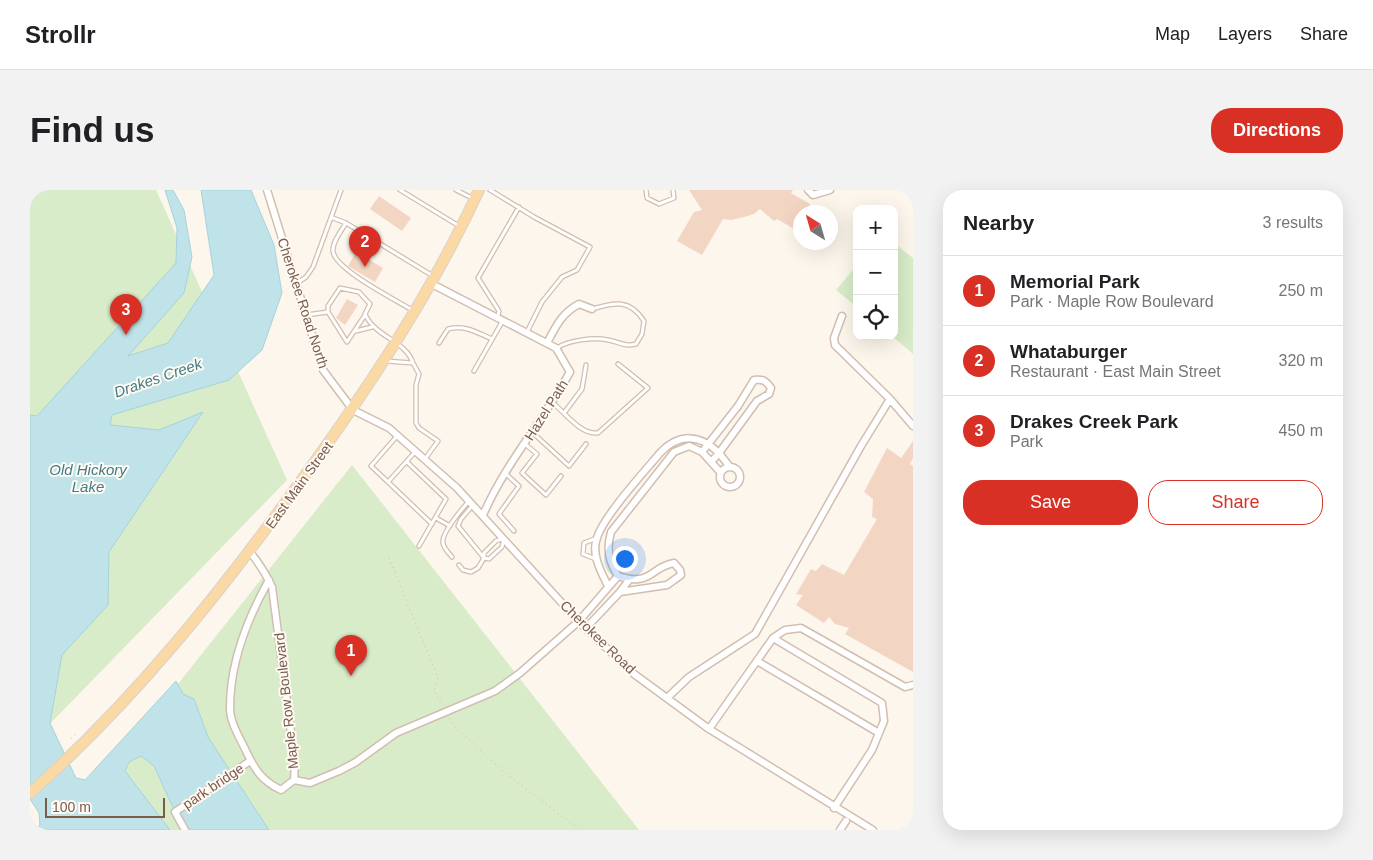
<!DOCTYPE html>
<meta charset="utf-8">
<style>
body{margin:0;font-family:Arial,sans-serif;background:#f2f2f2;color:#202124}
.controls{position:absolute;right:15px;top:15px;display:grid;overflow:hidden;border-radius:10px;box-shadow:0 5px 20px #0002}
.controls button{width:45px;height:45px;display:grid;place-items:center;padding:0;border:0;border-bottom:1px solid #e0e0e0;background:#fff;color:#202124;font:25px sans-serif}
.compass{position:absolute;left:763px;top:15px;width:45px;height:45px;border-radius:50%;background:#fff;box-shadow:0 5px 20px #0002;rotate:323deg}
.scale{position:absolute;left:15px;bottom:12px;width:120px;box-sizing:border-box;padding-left:5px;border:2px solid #7a5c4d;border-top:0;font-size:14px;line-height:18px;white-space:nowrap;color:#7a5c4d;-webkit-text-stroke:4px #fffaf3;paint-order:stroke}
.you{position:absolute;left:594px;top:368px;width:18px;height:18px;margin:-12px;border:4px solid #fff;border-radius:50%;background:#1a73e8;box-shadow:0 0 0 8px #1a73e833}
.badge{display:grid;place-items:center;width:32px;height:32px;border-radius:50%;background:#d93025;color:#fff;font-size:16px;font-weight:700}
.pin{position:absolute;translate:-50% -41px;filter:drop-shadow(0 1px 2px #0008)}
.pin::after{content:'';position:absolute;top:26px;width:18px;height:15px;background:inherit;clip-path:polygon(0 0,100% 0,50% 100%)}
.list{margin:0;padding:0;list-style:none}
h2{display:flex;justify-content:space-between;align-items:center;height:65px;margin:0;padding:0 20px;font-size:21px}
h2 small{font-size:16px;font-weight:400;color:#757577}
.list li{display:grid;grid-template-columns:32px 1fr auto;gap:15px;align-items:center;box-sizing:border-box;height:70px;padding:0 20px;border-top:1px solid #e0e0e0}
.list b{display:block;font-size:19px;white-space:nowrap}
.list p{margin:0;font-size:16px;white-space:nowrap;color:#757577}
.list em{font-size:16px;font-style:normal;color:#757577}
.actions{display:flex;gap:10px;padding:15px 20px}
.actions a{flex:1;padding:11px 0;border:1px solid #d93025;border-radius:20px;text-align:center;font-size:18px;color:#d93025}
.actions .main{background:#d93025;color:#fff}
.icon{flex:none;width:28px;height:28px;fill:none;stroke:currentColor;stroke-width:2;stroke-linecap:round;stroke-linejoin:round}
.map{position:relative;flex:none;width:883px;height:640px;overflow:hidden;border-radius:20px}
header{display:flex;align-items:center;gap:30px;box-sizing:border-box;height:70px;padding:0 25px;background:#fff;border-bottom:1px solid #e0e0e0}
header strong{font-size:24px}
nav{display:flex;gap:28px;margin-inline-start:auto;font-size:18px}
.intro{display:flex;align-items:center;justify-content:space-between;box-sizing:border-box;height:120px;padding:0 30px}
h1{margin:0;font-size:35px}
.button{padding:12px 22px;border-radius:20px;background:#d93025;color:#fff;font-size:18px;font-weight:700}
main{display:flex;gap:30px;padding:0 30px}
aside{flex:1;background:#fff;border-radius:20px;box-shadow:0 5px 20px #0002}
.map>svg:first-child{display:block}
</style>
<header>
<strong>Strollr</strong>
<nav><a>Map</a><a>Layers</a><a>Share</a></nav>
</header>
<div class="intro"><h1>Find us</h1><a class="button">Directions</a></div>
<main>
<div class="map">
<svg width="883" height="640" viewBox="0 0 883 640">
<rect width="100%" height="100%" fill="#fdf6ec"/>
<path fill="#d8ecc9" d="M 0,0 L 126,0 L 257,290 L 13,541 L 0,506 Z
M 864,53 L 883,68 L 883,164 L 862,146 L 864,146 Z
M 827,75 L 827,117 L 806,100 Z
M 322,275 L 609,640 L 122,640 L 74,587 Z"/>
<path fill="#bfe3e8" stroke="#a5d3da" d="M 135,0 L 143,0 L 154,20 L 162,67 L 154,103 L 98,166 L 138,153 L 184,85 L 171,0 L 221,0 L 244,55 L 252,103 L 232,160 L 199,190 L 82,225 L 80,235 L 129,240 L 173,222 L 79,362 L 78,415 L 32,465 L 20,533 L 46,588 L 55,590 L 146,491 L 153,504 L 164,509 L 178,547 L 239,640 L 157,640 L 145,622 L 124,576 L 111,566 L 99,572 L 95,581 L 140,640 L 4,640 L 10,635 L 9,623 L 0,609 L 0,225 L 7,226 L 146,73 L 147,38 Z"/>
<path fill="#f3d5c3" d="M 659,0 L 763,0 L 761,3 L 780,14 L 776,22 L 770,22 L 770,32 L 766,40 L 747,29 L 744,31 L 730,19 L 724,24 L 714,27 L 701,30 L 693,29 L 672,65 L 647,51 L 664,22 L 672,20 Z
M 349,6 L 381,28 L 372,41 L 340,19 Z
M 326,62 L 353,78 L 345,92 L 318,76 Z
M 317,109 L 328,115 L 315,135 L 306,128 Z
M 883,251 L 883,268 L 880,274 L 883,276 L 883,482 L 815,444 L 819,438 L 805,434 L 799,427 L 794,433 L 766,415 L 773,405 L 766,404 L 781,379 L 786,381 L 792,374 L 814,385 L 847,329 L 842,327 L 843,309 L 834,302 L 857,258 L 871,268 Z"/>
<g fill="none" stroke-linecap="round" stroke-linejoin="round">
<g stroke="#d1beb0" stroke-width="5.5">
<path id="lane" d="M 370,0 L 429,36
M 426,0 L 444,9
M 460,0 L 504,27 L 560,57 L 547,80 L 532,87 L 512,112 L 497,142
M 616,0 L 617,8 L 629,14 L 644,8 L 643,0
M 303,28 L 316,33 L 403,86
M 316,33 C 312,40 302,52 303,61 C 304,79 366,110 382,120
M 266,94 L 276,87 L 283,77 L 311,0
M 298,122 L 317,152 L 335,125
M 276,125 L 298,122 L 298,116 L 310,98 L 329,102 L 340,114 L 335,124 C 345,147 376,151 383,173 L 356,171
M 467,129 L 469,121 L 448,88 L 489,17
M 326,141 L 342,137
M 409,153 L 418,139 C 436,135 446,142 462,149
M 527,158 C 539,150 564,147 578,150 C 590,152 594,157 606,154 L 612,144 L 614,131 C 600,109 585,112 562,119
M 383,173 L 389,184 L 386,195 L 386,233 L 389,238 L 408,251 L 395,269
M 444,181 L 472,132
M 523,213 C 535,223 551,245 568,243 L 618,198 L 588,174
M 534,223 L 552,199 L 556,175
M 503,243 L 539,276 L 556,254
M 367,246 L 341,276 L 358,292 L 385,262
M 495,254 L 507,264 L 492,283 L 516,305 L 531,286
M 377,272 L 416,309 L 389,356
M 476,284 L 489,296 L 469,324 L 484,341
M 358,292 L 402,334
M 406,328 L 420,336
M 474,348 L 472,357 L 459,369 L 454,368 L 454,363 L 466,351 Z
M 422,367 C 419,363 414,359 413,353 C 411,343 432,319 439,311
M 566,369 L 553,364 L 554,353 L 567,348
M 429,375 L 433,380 L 441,382 L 448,378 L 454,368 L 428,336 L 431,329 L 443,315"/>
</g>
<g stroke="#d1beb0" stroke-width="9">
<path id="street" d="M 237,0 L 293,180 L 323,220 L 359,238 L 427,298 L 552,435 L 604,484 L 679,539 L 843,640
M 778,0 L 783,5 L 800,0
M 400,93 L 526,158 L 540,182 C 513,231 475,274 453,325
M 812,126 L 804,148 L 805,155 L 860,209 L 883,236
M 517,153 C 526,136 532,123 549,114 L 562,119
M 681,272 L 689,263 L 700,277
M690 287a10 10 0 1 1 20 0a10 10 0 1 1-20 0Z
M 220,362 C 229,373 236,384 242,397 L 265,573 L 264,590 L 251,600 C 232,591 225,580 216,561 C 210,548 200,533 200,518 C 200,473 217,429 239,390
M 588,386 C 579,371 576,360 581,342 L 644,262 L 659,256 L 672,262 L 691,283
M 588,386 C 622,397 620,377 644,373 L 650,380 L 651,385 L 637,395 L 590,402
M 578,396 C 571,382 561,364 567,348 C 573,327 614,282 630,263 C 649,243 670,244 689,263 L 727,211 L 739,204 L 741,198 C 735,190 733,189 724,190 L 708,216 L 672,262
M 556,438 L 590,402 L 599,390
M 743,448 L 852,513 L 854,531 L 842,560 L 804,618
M 727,471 L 849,543
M 637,508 L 659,487 L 725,444 L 831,256 L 860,209
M 679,539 L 743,448 L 755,440 L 771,438 L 875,497 L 883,495
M 264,590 L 280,593 L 309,581 L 326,572 L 366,543 L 465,501 L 490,483 L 549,431 L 588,386
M 155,640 L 145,622 L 220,571
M 810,640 L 816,631"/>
</g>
<g stroke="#dad1cd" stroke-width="12">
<path id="primary" d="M 0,603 C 104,511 192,401 273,288 C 339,197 402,102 449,0"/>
</g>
<path stroke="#d9b8a5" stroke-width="1" stroke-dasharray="1 4" stroke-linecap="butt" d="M 359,368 L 408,488 L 404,500 L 412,515
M 419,528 L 424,536 L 472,580 L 550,640
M 41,549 L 48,542"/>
<use href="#lane" stroke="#fff" stroke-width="3"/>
<use href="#street" stroke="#fff" stroke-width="6"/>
<use href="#primary" stroke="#fbd9a5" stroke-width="10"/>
</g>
<g text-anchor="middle" stroke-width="4" stroke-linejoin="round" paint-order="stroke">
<g font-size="14" fill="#7a5c4d" stroke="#fffaf3">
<text transform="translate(273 113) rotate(72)" y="5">Cherokee Road North</text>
<text transform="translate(516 220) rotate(-58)" y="5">Hazel Path</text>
<text transform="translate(269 295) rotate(-54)" y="5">East Main Street</text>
<text transform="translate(568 447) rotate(44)" y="5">Cherokee Road</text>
<text transform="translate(256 511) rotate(-96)" y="5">Maple Row Boulevard</text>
<text transform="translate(183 596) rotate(-34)" y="5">park bridge</text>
</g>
<g font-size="15" font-style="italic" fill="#437c86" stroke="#fffaf3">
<text transform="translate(128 188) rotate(-19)" y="5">Drakes Creek</text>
<text x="58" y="285">Old Hickory<tspan x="58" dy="17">Lake</tspan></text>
</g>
</g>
</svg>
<div class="controls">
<button>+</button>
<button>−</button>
<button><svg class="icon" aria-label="locate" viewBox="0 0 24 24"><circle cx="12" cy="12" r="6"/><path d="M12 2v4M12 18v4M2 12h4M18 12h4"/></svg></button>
</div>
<svg class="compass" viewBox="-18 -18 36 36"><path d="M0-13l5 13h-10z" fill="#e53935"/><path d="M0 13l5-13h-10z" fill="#757577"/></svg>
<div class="scale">100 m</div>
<div class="you"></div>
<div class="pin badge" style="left:321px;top:486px">1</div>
<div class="pin badge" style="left:335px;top:77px">2</div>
<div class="pin badge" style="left:96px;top:145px">3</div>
</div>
<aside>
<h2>Nearby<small>3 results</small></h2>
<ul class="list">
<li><span class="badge">1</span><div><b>Memorial Park</b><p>Park · Maple Row Boulevard</p></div><em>250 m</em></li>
<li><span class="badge">2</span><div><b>Whataburger</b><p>Restaurant · East Main Street</p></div><em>320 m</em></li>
<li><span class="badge">3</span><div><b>Drakes Creek Park</b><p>Park</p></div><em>450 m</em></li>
</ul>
<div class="actions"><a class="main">Save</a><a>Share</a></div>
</aside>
</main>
